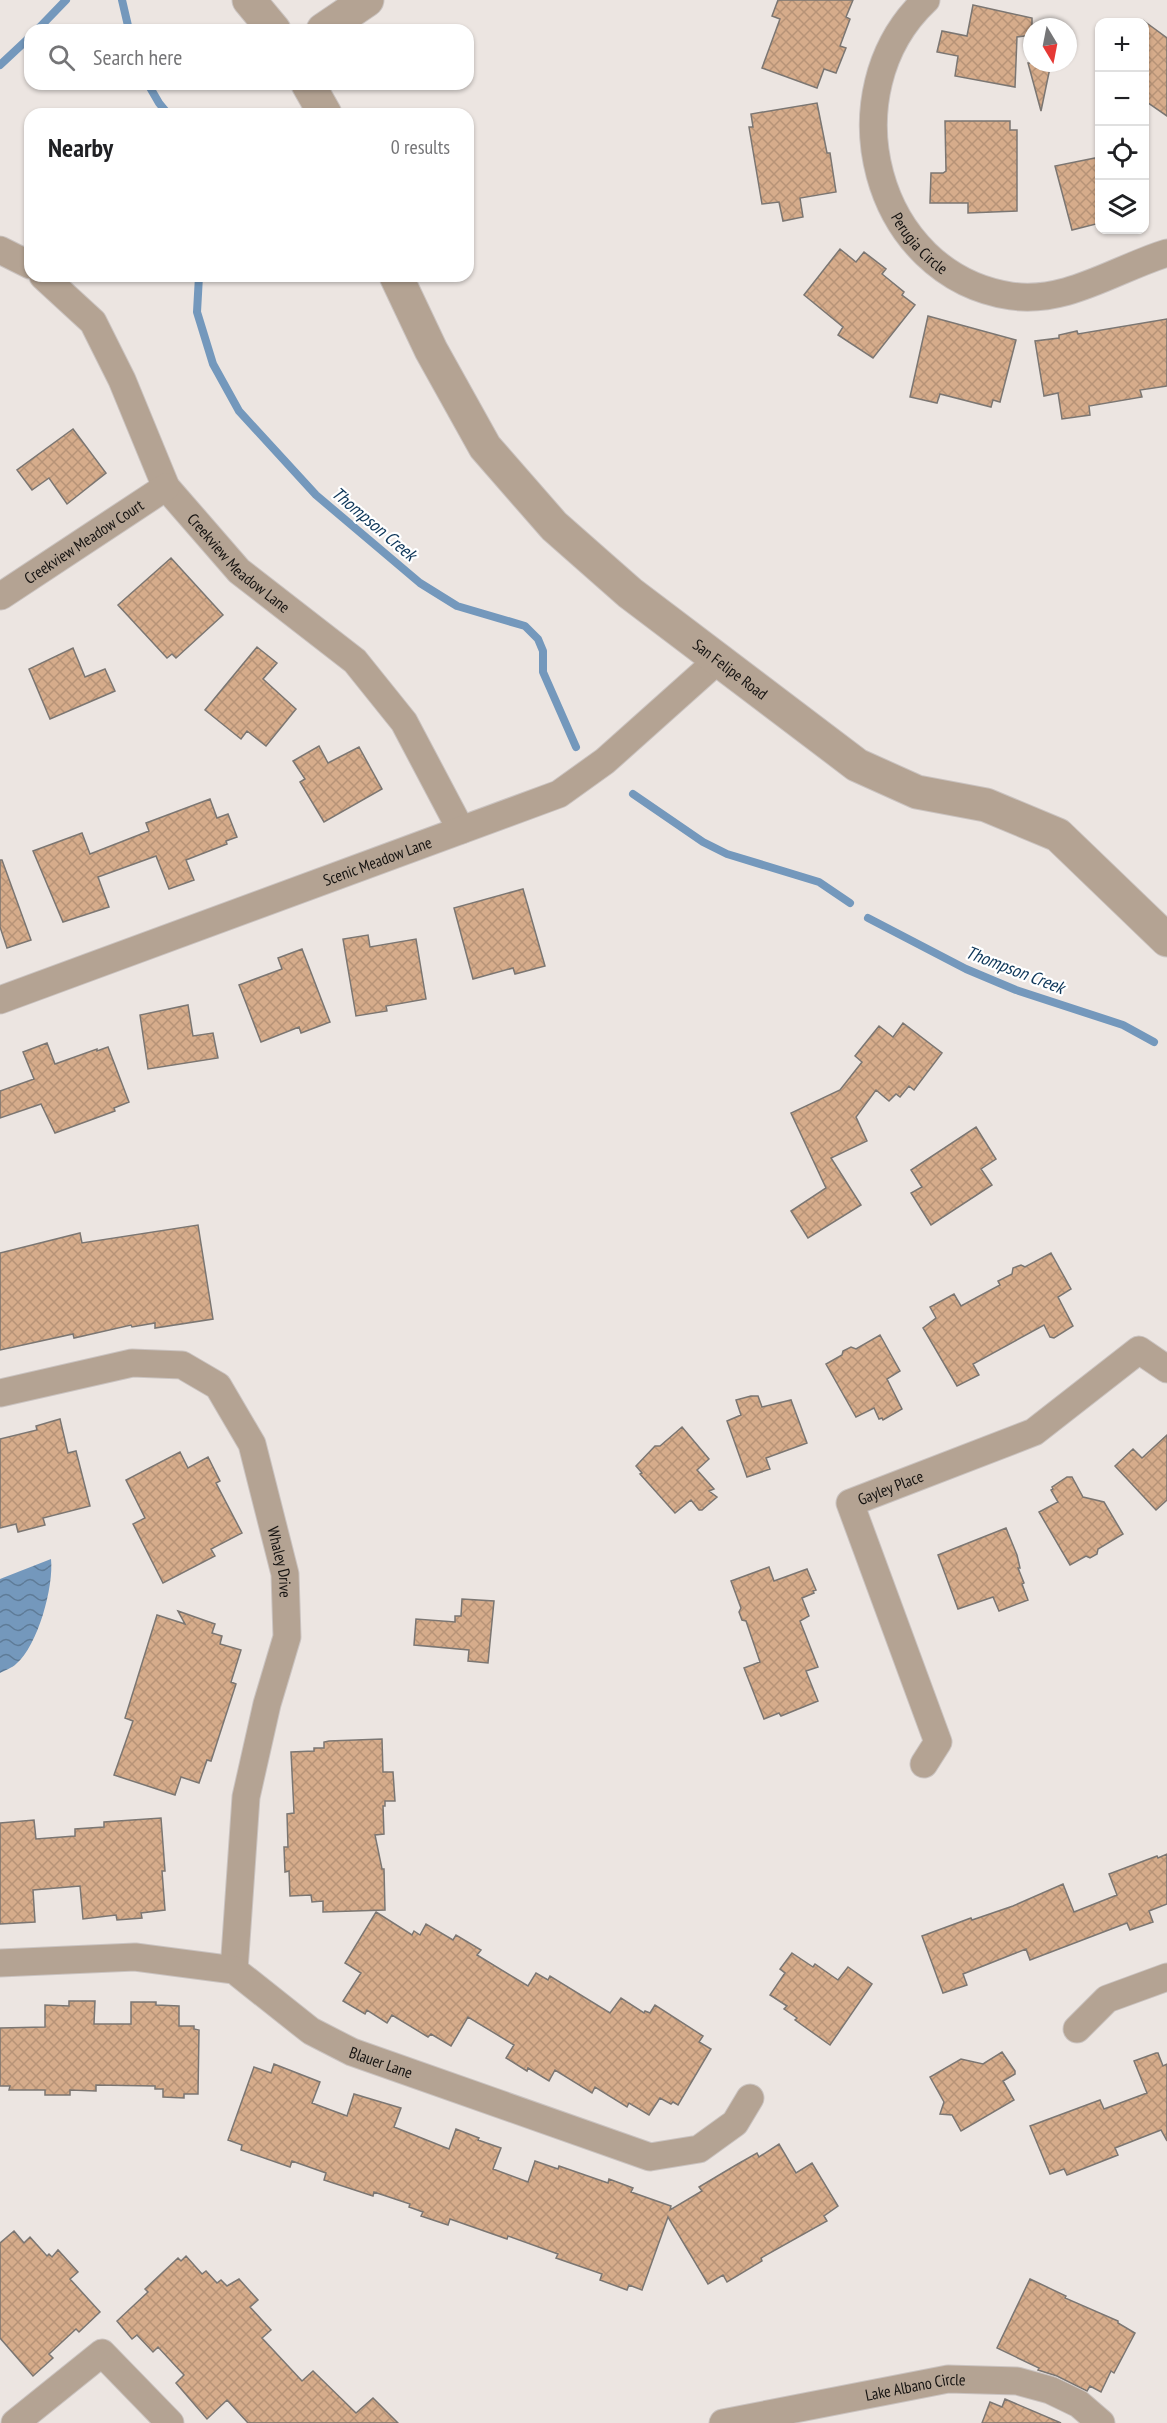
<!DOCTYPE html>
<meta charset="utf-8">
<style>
body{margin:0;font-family:"PT Sans Narrow",sans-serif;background:#f6f6f6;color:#202124}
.controls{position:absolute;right:18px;top:18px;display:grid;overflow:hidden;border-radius:12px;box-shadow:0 2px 4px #0004}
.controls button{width:54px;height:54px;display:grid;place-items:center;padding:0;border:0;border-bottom:2px solid #e0e0e0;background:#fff;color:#202124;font:30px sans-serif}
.compass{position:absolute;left:1023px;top:18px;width:54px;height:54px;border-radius:50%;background:#fff;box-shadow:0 2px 4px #0004;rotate:170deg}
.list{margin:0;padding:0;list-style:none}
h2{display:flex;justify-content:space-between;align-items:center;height:78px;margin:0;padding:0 24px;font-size:26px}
h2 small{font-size:20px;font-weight:400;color:#757577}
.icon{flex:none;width:33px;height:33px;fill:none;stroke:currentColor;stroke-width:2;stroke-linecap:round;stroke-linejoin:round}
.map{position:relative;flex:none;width:1167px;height:2423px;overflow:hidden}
.search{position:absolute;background:#fff;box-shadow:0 2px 4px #0004;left:24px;top:24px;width:450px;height:66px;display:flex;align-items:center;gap:15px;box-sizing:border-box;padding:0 21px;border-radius:18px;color:#757577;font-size:22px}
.panel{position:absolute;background:#fff;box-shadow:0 2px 4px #0004;left:24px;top:108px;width:450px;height:174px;border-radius:18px}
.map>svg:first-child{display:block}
</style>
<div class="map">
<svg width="1167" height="2423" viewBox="0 0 1167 2423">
<defs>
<pattern id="water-waves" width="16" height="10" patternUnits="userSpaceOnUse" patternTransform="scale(1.5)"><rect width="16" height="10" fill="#7498bc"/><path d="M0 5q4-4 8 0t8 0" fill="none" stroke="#5e7b97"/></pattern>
<pattern id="building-cross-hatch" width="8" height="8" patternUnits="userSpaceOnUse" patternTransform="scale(1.5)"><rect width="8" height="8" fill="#d6ac8b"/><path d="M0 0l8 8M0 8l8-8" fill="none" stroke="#b79377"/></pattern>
</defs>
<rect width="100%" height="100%" fill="#ece5e1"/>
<path fill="url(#water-waves)" d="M 51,1559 C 54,1586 38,1646 16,1664 C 12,1668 5,1670 0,1673 L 0,1579 Z"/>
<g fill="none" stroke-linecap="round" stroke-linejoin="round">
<path stroke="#7498bc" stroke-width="8" d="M 122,0 L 129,30
M 37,30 L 66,0
M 0,65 L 30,37
M 148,84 L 159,103 L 168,114
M 199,276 L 197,312 L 213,364 L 239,411 L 316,495 L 420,583 L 457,606 L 525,626 L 538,639 L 543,651 L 543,672 L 576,747
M 633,794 L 703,842 L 727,854 L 819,882 L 850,903
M 868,918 L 966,969 L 1016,990 L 1123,1025 L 1154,1042"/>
</g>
<path fill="url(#building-cross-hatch)" stroke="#7b7672" stroke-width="1.5" d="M 778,0 L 853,0 L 846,17 L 850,19 L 840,46 L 846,48 L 836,73 L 824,69 L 817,88 L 762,68 L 780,19 L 772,16 Z
M 973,5 L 1032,18 L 1032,35 L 1017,37 L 1015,87 L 955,76 L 958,56 L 937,52 L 942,31 L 967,36 Z
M 1144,21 L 1167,38 L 1167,116 L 1144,100 Z
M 1028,63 L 1051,63 L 1041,111 Z
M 817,103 L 827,153 L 830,153 L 836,192 L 800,198 L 803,217 L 783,221 L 779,202 L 762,204 L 749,127 L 753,127 L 751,114 Z
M 945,121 L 1010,121 L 1010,130 L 1017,130 L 1017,211 L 968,213 L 968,203 L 930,203 L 931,173 L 943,173 L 946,171 Z
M 1100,157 L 1100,223 L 1072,230 L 1055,166 Z
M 840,249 L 856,262 L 864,252 L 886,269 L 882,274 L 904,292 L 902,295 L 915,305 L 873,358 L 838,335 L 843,327 L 804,295 Z
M 928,316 L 1016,340 L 1000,402 L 993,400 L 991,407 L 940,394 L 937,403 L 910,397 Z
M 1167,319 L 1167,386 L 1140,390 L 1142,397 L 1089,406 L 1090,415 L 1062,419 L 1058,393 L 1044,396 L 1035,341 L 1059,338 L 1059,335 L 1077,331 L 1078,334 Z
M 73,429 L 106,473 L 67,504 L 49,478 L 32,490 L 17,470 Z
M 171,558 L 223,615 L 176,658 L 172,654 L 167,658 L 118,605 Z
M 257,647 L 277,663 L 263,679 L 296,709 L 266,746 L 247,731 L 241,739 L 205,710 Z
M 73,648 L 85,677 L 105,669 L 115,691 L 50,719 L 29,669 Z
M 319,746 L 328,763 L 359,747 L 382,789 L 324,822 L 300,782 L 305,779 L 293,761 Z
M 210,799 L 217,818 L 228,814 L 237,837 L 226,841 L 227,844 L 186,860 L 194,880 L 169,889 L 156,856 L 98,877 L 109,907 L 63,922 L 33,851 L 82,833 L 90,854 L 149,831 L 146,823 Z
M 0,860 L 2,860 L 31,940 L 7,948 L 0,927 Z
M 523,889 L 545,966 L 515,974 L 513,968 L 473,979 L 454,908 Z
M 368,935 L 370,947 L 416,939 L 426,999 L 386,1006 L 387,1011 L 356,1016 L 343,939 Z
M 302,949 L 330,1022 L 301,1033 L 299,1027 L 261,1042 L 239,985 L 282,969 L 278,958 Z
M 188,1005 L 193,1036 L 213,1033 L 218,1058 L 148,1069 L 140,1015 Z
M 903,1023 L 942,1053 L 914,1090 L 909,1086 L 900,1097 L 896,1094 L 889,1101 L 876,1090 L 856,1117 L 867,1141 L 831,1158 L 861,1205 L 808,1238 L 791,1211 L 826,1188 L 791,1113 L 840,1090 L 862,1062 L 855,1056 L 879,1026 L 893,1037 Z
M 47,1043 L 55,1064 L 97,1049 L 97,1051 L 108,1047 L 129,1102 L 114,1108 L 115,1111 L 55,1133 L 41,1104 L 0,1118 L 0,1091 L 34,1079 L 23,1052 Z
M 976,1127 L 996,1159 L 981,1169 L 992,1185 L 931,1225 L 911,1193 L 922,1187 L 911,1170 Z
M 198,1225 L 213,1319 L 155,1328 L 155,1323 L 132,1327 L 131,1325 L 74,1338 L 73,1334 L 0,1350 L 0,1253 L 80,1233 L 82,1243 Z
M 1051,1253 L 1071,1289 L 1058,1297 L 1073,1326 L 1054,1338 L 1050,1337 L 1044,1325 L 973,1364 L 979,1375 L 957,1386 L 923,1328 L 936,1318 L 930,1307 L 954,1294 L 961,1306 L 1000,1285 L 998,1281 L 1012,1274 L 1013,1268 L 1021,1265 L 1025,1267 Z
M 880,1335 L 900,1371 L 887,1379 L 902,1409 L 883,1420 L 882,1418 L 879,1419 L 874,1408 L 856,1417 L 826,1364 L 842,1355 L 843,1351 L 851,1347 L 856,1349 Z
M 751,1396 L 758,1396 L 762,1407 L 791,1400 L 807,1443 L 766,1458 L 770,1469 L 747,1477 L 727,1421 L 741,1415 L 736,1400 Z
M 60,1419 L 68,1453 L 76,1451 L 90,1506 L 43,1518 L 45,1525 L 18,1532 L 16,1524 L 0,1528 L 0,1439 L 37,1430 L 36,1426 Z
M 682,1427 L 709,1459 L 697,1470 L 714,1489 L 709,1491 L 717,1497 L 702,1510 L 699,1510 L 691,1500 L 675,1513 L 640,1474 L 642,1473 L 636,1466 L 655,1446 L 660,1446 Z
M 1167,1435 L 1167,1500 L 1156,1510 L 1115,1466 L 1133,1449 L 1142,1458 Z
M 180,1452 L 188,1468 L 208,1457 L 220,1481 L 216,1483 L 242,1533 L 211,1549 L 215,1556 L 163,1583 L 133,1524 L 145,1518 L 126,1480 Z
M 1067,1477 L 1072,1477 L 1083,1497 L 1104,1502 L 1123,1534 L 1098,1549 L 1097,1554 L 1090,1558 L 1086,1556 L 1070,1565 L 1039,1512 L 1058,1502 L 1051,1490 L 1053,1489 L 1052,1487 Z
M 1006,1528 L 1017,1555 L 1020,1568 L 1018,1568 L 1024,1583 L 1022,1584 L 1028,1600 L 999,1611 L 993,1597 L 958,1609 L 938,1555 Z
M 769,1567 L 774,1581 L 807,1569 L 816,1590 L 813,1591 L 814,1593 L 802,1598 L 809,1616 L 800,1621 L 818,1667 L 806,1671 L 818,1701 L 781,1716 L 779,1713 L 764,1719 L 744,1668 L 760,1662 L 746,1621 L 742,1620 L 739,1612 L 741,1608 L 731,1581 Z
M 462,1599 L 494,1601 L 488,1663 L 468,1661 L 469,1650 L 414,1645 L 416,1619 L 455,1622 L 455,1616 L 461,1616 Z
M 178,1611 L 215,1624 L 212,1633 L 222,1636 L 220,1644 L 241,1650 L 231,1682 L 236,1684 L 211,1761 L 207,1760 L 199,1783 L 181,1777 L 175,1795 L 114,1775 L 133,1721 L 125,1718 L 157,1615 L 185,1624 Z
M 382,1739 L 383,1772 L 393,1772 L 395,1801 L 385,1801 L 385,1806 L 383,1806 L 384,1834 L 375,1835 L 382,1869 L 384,1869 L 385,1910 L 323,1912 L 323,1901 L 312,1902 L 311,1895 L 290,1896 L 289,1871 L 285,1872 L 284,1847 L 288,1847 L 287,1814 L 294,1813 L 291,1752 L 314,1751 L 314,1748 L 324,1748 L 324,1742 L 329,1741 Z
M 161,1818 L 165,1871 L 162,1871 L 165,1910 L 141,1913 L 142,1918 L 117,1920 L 116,1915 L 83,1919 L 80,1886 L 33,1890 L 35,1922 L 0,1924 L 0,1823 L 34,1820 L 36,1839 L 75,1836 L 75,1829 L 104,1827 L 104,1822 Z
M 1167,1854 L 1167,1904 L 1149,1911 L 1153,1922 L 1130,1930 L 1127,1923 L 1030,1960 L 1026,1949 L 963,1974 L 967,1985 L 943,1993 L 922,1936 L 971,1918 L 972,1920 L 1013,1906 L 1063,1884 L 1074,1912 L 1117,1895 L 1109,1874 L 1157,1856 L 1158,1858 Z
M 376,1912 L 412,1935 L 414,1931 L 420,1935 L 426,1924 L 453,1940 L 456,1935 L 481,1950 L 477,1955 L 528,1986 L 536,1973 L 548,1980 L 550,1976 L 610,2013 L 621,1998 L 644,2013 L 645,2011 L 650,2013 L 655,2005 L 703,2036 L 699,2042 L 711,2049 L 678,2105 L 673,2102 L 671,2104 L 660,2098 L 649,2115 L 629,2103 L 627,2107 L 595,2087 L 592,2093 L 555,2070 L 549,2081 L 528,2068 L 527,2071 L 506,2058 L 514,2045 L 468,2017 L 451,2046 L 431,2034 L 428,2037 L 392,2015 L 387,2023 L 367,2010 L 365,2014 L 343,2001 L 361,1973 L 345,1963 Z
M 792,1953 L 813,1967 L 815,1964 L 838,1980 L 848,1967 L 872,1984 L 830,2045 L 795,2020 L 797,2018 L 784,2009 L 787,2006 L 770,1995 L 785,1973 L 780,1969 Z
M 69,2001 L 95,2001 L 94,2024 L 131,2024 L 131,2002 L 156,2002 L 156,2005 L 179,2006 L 179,2026 L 194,2026 L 194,2029 L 199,2030 L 198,2094 L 184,2094 L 184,2098 L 163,2097 L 163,2089 L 155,2089 L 155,2086 L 96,2085 L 96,2091 L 70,2090 L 70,2095 L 45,2095 L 45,2090 L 9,2090 L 10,2086 L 0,2086 L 0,2028 L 45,2027 L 45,2005 L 69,2006 Z
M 1002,2052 L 1015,2071 L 1015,2074 L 1003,2081 L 1014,2100 L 961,2131 L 952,2115 L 940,2114 L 944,2102 L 930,2077 L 961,2059 L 983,2064 Z
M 1156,2053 L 1158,2053 L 1163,2066 L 1167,2064 L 1167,2141 L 1161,2130 L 1115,2148 L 1118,2155 L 1067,2175 L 1064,2169 L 1050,2174 L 1030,2126 L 1100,2100 L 1104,2109 L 1147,2093 L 1134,2061 Z
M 274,2064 L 320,2082 L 312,2103 L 347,2116 L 354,2094 L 401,2108 L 394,2127 L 449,2149 L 456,2129 L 479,2138 L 478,2140 L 501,2148 L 493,2169 L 528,2182 L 535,2161 L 558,2169 L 559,2166 L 608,2183 L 609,2179 L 633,2188 L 631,2192 L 671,2206 L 670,2210 L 702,2191 L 699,2187 L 736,2165 L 757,2153 L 759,2157 L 779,2144 L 796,2173 L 812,2163 L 838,2206 L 824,2216 L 827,2221 L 761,2258 L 762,2261 L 727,2282 L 723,2275 L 708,2284 L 668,2217 L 642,2290 L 629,2285 L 627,2290 L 600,2280 L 602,2274 L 556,2258 L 558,2254 L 508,2236 L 507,2239 L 450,2219 L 448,2225 L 421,2216 L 423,2212 L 409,2207 L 410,2204 L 374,2192 L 373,2196 L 324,2180 L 326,2173 L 292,2161 L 290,2167 L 241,2150 L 242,2145 L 228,2140 L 254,2067 L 271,2073 Z
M 14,2231 L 24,2243 L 30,2237 L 47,2256 L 49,2254 L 52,2257 L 58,2250 L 78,2272 L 70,2279 L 100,2312 L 79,2332 L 76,2329 L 49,2354 L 53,2358 L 33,2376 L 0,2338 L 0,2243 Z
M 186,2256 L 202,2274 L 206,2271 L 217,2283 L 221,2280 L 227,2286 L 239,2279 L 258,2300 L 250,2307 L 271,2330 L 262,2338 L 302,2381 L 313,2371 L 356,2413 L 373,2398 L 398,2423 L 248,2423 L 227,2400 L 207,2419 L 176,2383 L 184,2375 L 158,2347 L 153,2352 L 137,2335 L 132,2339 L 117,2321 L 148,2292 L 145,2289 L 178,2258 L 181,2261 Z
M 1030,2279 L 1066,2296 L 1065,2298 L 1118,2321 L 1118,2323 L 1135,2333 L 1114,2373 L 1111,2371 L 1101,2392 L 1090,2386 L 1087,2391 L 1057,2376 L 1038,2370 L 1039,2368 L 997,2348 Z
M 1005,2399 L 1061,2423 L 982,2423 L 990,2402 L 1002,2407 Z"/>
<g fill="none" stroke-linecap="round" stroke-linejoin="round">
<g stroke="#cac3c0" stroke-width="29">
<g id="minor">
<path id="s1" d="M 926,0 C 828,92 873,275 1011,296 C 1067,304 1115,269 1167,253"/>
<path d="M 0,250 L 30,265"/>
<path id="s2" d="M 43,276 L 93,322 L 122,380 L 166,487 L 239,571 L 355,661 L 404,722 L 461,830"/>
<path id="s3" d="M 1,596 L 166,487"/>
<path id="s4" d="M 0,1000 L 559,794 L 605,761 L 718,660"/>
<path id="s5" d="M 0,1393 L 132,1363 L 182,1365 L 218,1386 L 252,1444 L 285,1574 L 287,1637 L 267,1704 L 246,1797 L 234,1970"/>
<path id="s6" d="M 924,1764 L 938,1742 L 850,1503 L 1034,1432 L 1139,1350 L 1167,1369"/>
<path id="s7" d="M 0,1963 L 135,1957 L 234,1970 L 311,2031 L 352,2052 L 650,2157 L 699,2149 L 735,2123 L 750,2098"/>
<path d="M 1077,2029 L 1107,1999 L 1167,1977"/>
<path d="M 15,2423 L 102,2353 L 170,2423"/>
<path id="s8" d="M 723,2423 L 948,2379 L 1017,2381 L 1050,2390 L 1079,2404 L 1101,2423"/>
</g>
</g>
<g stroke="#cac3c0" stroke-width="35">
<g id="tertiary">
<path d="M 249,0 L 274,30"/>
<path d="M 323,30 L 367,0"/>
<path d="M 308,84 L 325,114"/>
<path id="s9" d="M 396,276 L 431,350 L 485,447 L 554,526 L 630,593 L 857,765 L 917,792 L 986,805 L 1058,835 L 1167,940"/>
</g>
</g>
<use href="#minor" stroke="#b4a393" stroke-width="27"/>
<use href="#tertiary" stroke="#b4a393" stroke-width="33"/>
</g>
<g text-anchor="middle" stroke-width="4.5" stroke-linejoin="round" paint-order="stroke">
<g font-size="16" fill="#151311" stroke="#fff">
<text dy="6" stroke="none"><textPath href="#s1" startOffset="270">Perugia Circle</textPath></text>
<text dy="6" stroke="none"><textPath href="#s3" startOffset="99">Creekview Meadow Court</textPath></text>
<text dy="6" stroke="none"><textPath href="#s2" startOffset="354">Creekview Meadow Lane</textPath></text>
<text dy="6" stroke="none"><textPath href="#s9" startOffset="525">San Felipe Road</textPath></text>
<text dy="6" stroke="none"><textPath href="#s4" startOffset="402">Scenic Meadow Lane</textPath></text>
<text dy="6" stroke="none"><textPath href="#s6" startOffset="324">Gayley Place</textPath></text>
<text dy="6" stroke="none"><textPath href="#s5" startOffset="416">Whaley Drive</textPath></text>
<text dy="6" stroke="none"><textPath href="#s7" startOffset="410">Blauer Lane</textPath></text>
<text dy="6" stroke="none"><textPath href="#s8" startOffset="196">Lake Albano Circle</textPath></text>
</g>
<g font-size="18" font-style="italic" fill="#0c3558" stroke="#fff">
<text transform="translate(374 524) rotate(40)" y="6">Thompson Creek</text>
<text transform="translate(1015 970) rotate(21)" y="6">Thompson Creek</text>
</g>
</g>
</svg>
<div class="controls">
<button>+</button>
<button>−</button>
<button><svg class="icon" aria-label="locate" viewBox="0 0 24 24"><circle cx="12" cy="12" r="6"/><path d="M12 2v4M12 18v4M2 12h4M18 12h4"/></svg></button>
<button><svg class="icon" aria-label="layers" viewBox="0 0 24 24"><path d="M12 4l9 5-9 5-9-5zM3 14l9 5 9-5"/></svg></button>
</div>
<svg class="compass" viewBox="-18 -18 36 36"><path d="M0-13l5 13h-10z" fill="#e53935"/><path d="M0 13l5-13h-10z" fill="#757577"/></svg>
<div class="search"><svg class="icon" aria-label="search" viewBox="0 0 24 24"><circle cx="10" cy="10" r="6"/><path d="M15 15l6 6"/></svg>Search here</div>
<section class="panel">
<h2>Nearby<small>0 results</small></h2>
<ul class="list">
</ul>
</section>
</div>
